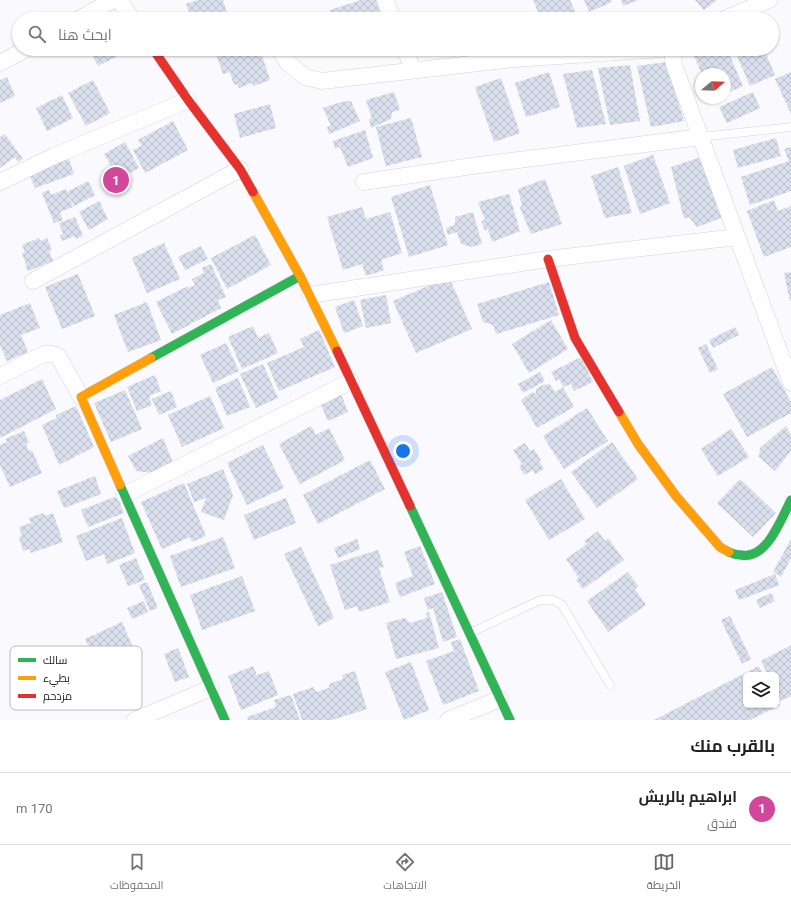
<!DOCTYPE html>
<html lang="ar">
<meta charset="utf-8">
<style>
body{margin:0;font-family:Roboto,Cairo,sans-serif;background:#f6f6f6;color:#202124;direction:rtl}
.controls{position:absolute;right:12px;bottom:12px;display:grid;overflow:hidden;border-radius:6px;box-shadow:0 1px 3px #0004}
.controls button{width:36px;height:36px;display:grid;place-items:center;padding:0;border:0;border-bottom:1px solid #e0e0e0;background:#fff;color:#202124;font:20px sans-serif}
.compass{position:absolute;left:695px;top:68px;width:36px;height:36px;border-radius:50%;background:#fff;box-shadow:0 1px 3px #0004;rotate:71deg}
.you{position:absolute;left:403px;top:451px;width:14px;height:14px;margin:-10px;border:3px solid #fff;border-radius:50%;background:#1a73e8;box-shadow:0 0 0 6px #1a73e833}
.badge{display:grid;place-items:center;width:26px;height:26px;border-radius:50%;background:#676670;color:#fff;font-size:13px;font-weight:700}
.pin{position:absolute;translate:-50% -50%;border:2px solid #fff;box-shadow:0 1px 4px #0006}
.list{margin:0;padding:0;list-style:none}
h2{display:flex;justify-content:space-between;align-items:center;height:52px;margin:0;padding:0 16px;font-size:17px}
h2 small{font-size:13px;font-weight:400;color:#757577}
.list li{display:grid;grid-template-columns:26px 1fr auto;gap:12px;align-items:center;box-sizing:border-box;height:72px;padding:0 16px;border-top:1px solid #e0e0e0}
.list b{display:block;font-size:15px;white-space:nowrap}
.list p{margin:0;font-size:13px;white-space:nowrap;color:#757577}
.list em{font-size:13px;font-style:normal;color:#757577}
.icon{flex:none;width:22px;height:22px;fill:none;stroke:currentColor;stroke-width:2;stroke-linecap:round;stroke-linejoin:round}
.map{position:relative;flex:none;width:791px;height:720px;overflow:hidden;direction:ltr}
.search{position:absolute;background:#fff;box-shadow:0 1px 3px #0004;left:12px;right:12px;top:12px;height:44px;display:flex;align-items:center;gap:10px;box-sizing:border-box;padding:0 14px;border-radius:22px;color:#757577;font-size:15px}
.sheet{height:124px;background:#fff}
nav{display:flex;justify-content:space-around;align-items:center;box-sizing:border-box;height:56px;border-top:1px solid #e0e0e0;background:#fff;font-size:11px;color:#757577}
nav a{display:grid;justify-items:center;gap:2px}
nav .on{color:#676670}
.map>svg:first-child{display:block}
</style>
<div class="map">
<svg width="791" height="720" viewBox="0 0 791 720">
<defs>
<pattern id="building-cross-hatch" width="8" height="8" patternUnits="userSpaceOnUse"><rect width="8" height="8" fill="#d9dfec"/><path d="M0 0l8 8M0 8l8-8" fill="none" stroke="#babfca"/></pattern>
</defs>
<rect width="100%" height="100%" fill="#f9f9fe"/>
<path fill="url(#building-cross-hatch)" d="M 198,0 L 223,0 L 229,19 L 191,19 L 186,4 Z
M 361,0 L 376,0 L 382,19 L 333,19 L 330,10 Z
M 533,0 L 570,0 L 576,14 L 564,19 L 541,19 Z
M 584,0 L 611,0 L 612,2 L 589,12 Z
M 621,0 L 639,0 L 623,6 Z
M 695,0 L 717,0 L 704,10 Z
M 102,49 L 125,49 L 126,52 L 98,66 L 92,55 Z
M 230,49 L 260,49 L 270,80 L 253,86 L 252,83 L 239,88 L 237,84 L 234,85 L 230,72 L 223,74 L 216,54 Z
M 710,49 L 727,49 L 743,86 L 725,94 L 725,74 L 702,74 L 694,56 Z
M 734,49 L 764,49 L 775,75 L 750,86 Z
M 666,62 L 684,121 L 651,127 L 637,66 Z
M 630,65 L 640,121 L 610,125 L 598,68 Z
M 592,70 L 606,124 L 577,128 L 563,74 Z
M 549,72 L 560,107 L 526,117 L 515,83 Z
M 791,72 L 791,114 L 775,79 Z
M 7,77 L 15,96 L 0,103 L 0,80 Z
M 501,78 L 520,133 L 494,142 L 475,87 Z
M 93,80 L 110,113 L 86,126 L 68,93 Z
M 394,92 L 400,110 L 392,112 L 391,119 L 371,128 L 369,119 L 372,118 L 366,100 Z
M 753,92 L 760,108 L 727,123 L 719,107 Z
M 62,95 L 73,118 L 47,131 L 36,108 Z
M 351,101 L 360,121 L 329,134 L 327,127 L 331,126 L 323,108 L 341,102 Z
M 270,104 L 276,128 L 240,138 L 234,114 Z
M 411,118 L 422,157 L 386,166 L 376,127 Z
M 173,121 L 188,150 L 145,173 L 133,150 L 142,146 L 138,140 Z
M 365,130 L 373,158 L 348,167 L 340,147 L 335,149 L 333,141 Z
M 5,134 L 23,159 L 18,162 L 15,157 L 0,168 L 0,137 Z
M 776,138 L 781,156 L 738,168 L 733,150 Z
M 125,142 L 139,168 L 122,177 L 115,164 L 111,166 L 104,154 Z
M 791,147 L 791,191 L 750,205 L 741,177 L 789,161 L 784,149 Z
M 653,155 L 670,203 L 640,214 L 624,166 Z
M 704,156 L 724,217 L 697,227 L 689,217 L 684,219 L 671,167 Z
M 68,157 L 74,174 L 35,188 L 28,172 Z
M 618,167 L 632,213 L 605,218 L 591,176 Z
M 545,179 L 562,224 L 531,234 L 520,208 L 522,205 L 518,189 Z
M 88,181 L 95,195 L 74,206 L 67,192 Z
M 430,185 L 448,245 L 409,257 L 391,197 Z
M 66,189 L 73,207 L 60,212 L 63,220 L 54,223 L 42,193 L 49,190 L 51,195 Z
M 509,194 L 520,231 L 492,242 L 488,229 L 485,231 L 481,221 L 485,220 L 478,202 Z
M 774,200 L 778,211 L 791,206 L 791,247 L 764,257 L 747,211 Z
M 99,201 L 108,219 L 89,230 L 79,212 Z
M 362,207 L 366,219 L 390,212 L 402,253 L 381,260 L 384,270 L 366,276 L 362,264 L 343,270 L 327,217 Z
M 473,212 L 482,244 L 471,247 L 461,244 L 457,232 L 448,235 L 446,228 L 455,225 L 455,217 Z
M 75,217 L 83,236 L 76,239 L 75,236 L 62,241 L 60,235 L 63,234 L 59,223 Z
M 255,235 L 271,265 L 227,289 L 211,258 Z
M 39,238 L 40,241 L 47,238 L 52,250 L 49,251 L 53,261 L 28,271 L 22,253 L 25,252 L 22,245 Z
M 164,243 L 180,279 L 147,293 L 132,258 Z
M 201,246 L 208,259 L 185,270 L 178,257 Z
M 211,264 L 226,297 L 218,300 L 221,308 L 172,334 L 156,302 L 188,286 L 189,288 L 195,285 L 192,279 L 204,273 L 202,268 Z
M 791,272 L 791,301 L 790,301 L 784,273 Z
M 78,274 L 95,316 L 62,329 L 45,287 Z
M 449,277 L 472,329 L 416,353 L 393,301 Z
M 549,282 L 559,315 L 496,334 L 493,325 L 483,322 L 477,304 Z
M 386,295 L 391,323 L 366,328 L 360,300 Z
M 354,300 L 363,326 L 344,333 L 335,307 Z
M 147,302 L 161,340 L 128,352 L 114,315 Z
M 30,303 L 40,328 L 21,335 L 28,352 L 7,361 L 0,345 L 0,315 Z
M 551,320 L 568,349 L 529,373 L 512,344 Z
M 253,326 L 258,338 L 269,333 L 278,353 L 242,369 L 228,337 Z
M 735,327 L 739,335 L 713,348 L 709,340 Z
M 319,330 L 335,367 L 279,391 L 267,363 L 304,347 L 300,339 Z
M 226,343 L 239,371 L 213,383 L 200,355 Z
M 706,344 L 718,369 L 710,373 L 698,348 Z
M 581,357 L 593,382 L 574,391 L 571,384 L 563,387 L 559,379 L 556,381 L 551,372 Z
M 263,364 L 278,398 L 256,408 L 240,374 Z
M 772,367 L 791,402 L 791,413 L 747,437 L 723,394 Z
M 540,372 L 545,381 L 523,393 L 518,384 Z
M 155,375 L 161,391 L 149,396 L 152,405 L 137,411 L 127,387 Z
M 238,378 L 250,407 L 227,416 L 215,388 Z
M 42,379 L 56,409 L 0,438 L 0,400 Z
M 550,384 L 555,392 L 563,387 L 574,407 L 537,428 L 521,400 L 533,392 L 536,394 L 536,389 L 543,385 Z
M 125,390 L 142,429 L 111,442 L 94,403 Z
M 171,391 L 177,407 L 159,415 L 152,399 Z
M 341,394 L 348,412 L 328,421 L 320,403 Z
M 210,396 L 224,428 L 182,447 L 168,415 Z
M 76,406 L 94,447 L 59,465 L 42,425 L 57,418 L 56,415 Z
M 587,408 L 608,441 L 564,469 L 543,436 Z
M 311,426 L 316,435 L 329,428 L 345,460 L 300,484 L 279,444 Z
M 786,426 L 791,436 L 791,451 L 775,471 L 759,457 L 760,448 Z
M 731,429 L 749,457 L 718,476 L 701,449 Z
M 24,431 L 29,442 L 26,444 L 29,451 L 32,450 L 42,473 L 10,487 L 0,465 L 0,445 L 7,442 L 5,439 Z
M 163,438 L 173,463 L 153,473 L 136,471 L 128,456 Z
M 612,442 L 638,479 L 597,508 L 571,472 Z
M 525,443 L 530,451 L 534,449 L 541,460 L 539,461 L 544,469 L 535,474 L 533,470 L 524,475 L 519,466 L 522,464 L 513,450 Z
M 263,445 L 284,488 L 247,505 L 227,463 Z
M 370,460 L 385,489 L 318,524 L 303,495 Z
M 223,469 L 233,495 L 224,520 L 201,512 L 206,498 L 194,502 L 187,484 Z
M 95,476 L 101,494 L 64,508 L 57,491 Z
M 561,479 L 585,519 L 549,540 L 525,500 Z
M 740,479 L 776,513 L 753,537 L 717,503 Z
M 184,483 L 206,536 L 192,542 L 190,537 L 162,549 L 141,502 Z
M 117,496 L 124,513 L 88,527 L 81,510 Z
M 286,498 L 296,523 L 254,540 L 244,515 Z
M 43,513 L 45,516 L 53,513 L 63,542 L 31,553 L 30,549 L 23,551 L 19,537 L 22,536 L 19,527 L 31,523 L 29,518 Z
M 122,518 L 135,553 L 107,564 L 104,554 L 86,561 L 76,536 Z
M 598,531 L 605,541 L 608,538 L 624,560 L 583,589 L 576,580 L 579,578 L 566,559 L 587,544 L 584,541 Z
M 223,537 L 235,568 L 181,587 L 170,556 Z
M 357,539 L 360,549 L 338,558 L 334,548 Z
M 791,539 L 791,558 L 781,577 L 773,572 Z
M 420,546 L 435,584 L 400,597 L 395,583 L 413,576 L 404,552 Z
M 301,547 L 334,618 L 318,626 L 284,554 Z
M 378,550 L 384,567 L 379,568 L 390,602 L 359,612 L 357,606 L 345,610 L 330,565 Z
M 136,558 L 145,580 L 128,586 L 119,565 Z
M 628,572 L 638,586 L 635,589 L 646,605 L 608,632 L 587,601 Z
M 775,574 L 779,585 L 739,600 L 735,590 Z
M 242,576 L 255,611 L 202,630 L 190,595 Z
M 147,582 L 158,608 L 150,611 L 139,585 Z
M 442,592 L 457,637 L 443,642 L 433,608 L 428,610 L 424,598 Z
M 771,593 L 775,601 L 760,608 L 756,600 Z
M 144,601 L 148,612 L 132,619 L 127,608 Z
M 429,612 L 439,648 L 396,659 L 386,623 L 405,618 L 410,623 L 427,618 L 426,613 Z
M 730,616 L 751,659 L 742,664 L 721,620 Z
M 122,622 L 135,652 L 98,668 L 85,639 Z
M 460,639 L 479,691 L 443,705 L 426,661 L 454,651 L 451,642 Z
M 791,645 L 791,696 L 781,701 L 776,691 L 776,675 L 768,675 L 761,661 Z
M 178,648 L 189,677 L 175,682 L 164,654 Z
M 411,662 L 429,710 L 404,720 L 385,672 Z
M 253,666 L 257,675 L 269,671 L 278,695 L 241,710 L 228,676 Z
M 759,666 L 763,675 L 746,675 L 746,705 L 776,705 L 776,699 L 780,705 L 750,720 L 654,720 Z
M 355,671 L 367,709 L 332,720 L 302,720 L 293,694 L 313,687 L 316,692 L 329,688 L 329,684 L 343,679 L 342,675 Z
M 291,695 L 300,720 L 248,720 L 247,717 L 276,707 L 274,700 Z"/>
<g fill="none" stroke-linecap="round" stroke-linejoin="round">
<g stroke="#d3d2db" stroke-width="9">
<path id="lane" d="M 701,137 L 791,127
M 470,633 L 540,600 L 553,600 L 562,605 L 610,685"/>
</g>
<g stroke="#d3d2db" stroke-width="17">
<path id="street" d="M 119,0 L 132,19
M 385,0 L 393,19
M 79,19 L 113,0
M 724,19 L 769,0
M 279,49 L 287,62 L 305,77 L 322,81 L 514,59 L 662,49
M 405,49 L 413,70
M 672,49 L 674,65 L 791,383
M 0,63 L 26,49
M 0,182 L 54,156 L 188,100
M 364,182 L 479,165 L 701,137
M 33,281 L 240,169
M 310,295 L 548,259 L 737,237
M 0,376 L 44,354 L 52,354 L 58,356 L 81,397
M 124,495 L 351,381
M 135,720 L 211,688
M 448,720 L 500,699"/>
</g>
<g stroke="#d3d2db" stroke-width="10">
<path id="fast" d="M 151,358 L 300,276
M 120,485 L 225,720
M 410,506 L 510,720
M 729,552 C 733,554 737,555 741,555 C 767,560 781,519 791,500"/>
</g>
<g stroke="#d3d2db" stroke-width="10">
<path id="slow" d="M 253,192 L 300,276 L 337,351
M 619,412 L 638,444 L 676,496 L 720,547 L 729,552
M 120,485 L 81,397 L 151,358"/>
</g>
<g stroke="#d3d2db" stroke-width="10">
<path id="jam" d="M 153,49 L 188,100 L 240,169 L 253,192
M 548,259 L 575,338 L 619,412
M 337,351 L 410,506"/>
</g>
<use href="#lane" stroke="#fefeff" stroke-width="8"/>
<use href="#street" stroke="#fefeff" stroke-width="16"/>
<use href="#fast" stroke="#30b455" stroke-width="9"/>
<use href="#slow" stroke="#ff9f0a" stroke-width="9"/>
<use href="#jam" stroke="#e5322d" stroke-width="9"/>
</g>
<rect x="10" y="646" width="132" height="64" rx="6" fill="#fff" stroke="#bab9bd" stroke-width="1"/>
<rect x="18" y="658" width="18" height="4" fill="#30b455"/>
<rect x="18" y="676" width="18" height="4" fill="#ff9f0a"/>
<rect x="18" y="694" width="18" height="4" fill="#e5322d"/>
<g font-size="11" fill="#191724">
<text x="43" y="664">سالك</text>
<text x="43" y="682">بطيء</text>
<text x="43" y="700">مزدحم</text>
</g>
</svg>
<div class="controls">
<button><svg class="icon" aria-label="layers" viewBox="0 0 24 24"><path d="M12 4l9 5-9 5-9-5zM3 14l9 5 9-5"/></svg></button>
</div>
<svg class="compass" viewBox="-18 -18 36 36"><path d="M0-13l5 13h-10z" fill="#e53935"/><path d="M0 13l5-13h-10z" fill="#757577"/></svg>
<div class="you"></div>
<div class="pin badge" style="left:116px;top:180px;background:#d1479c">1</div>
<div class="search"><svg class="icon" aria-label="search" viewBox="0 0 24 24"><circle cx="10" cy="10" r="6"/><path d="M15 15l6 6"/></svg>ابحث هنا</div>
</div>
<section class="sheet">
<h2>بالقرب منك<small></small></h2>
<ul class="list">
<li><span class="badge" style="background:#d1479c">1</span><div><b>ابراهيم بالريش</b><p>فندق</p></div><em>170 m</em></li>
</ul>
</section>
<nav>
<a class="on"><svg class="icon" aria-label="map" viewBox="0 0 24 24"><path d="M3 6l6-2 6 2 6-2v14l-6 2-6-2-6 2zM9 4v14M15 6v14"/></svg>الخريطة</a>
<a><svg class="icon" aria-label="directions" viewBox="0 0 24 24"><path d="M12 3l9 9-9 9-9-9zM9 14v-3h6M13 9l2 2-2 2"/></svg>الاتجاهات</a>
<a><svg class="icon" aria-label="saved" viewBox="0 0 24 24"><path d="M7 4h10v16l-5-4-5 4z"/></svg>المحفوظات</a>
</nav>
